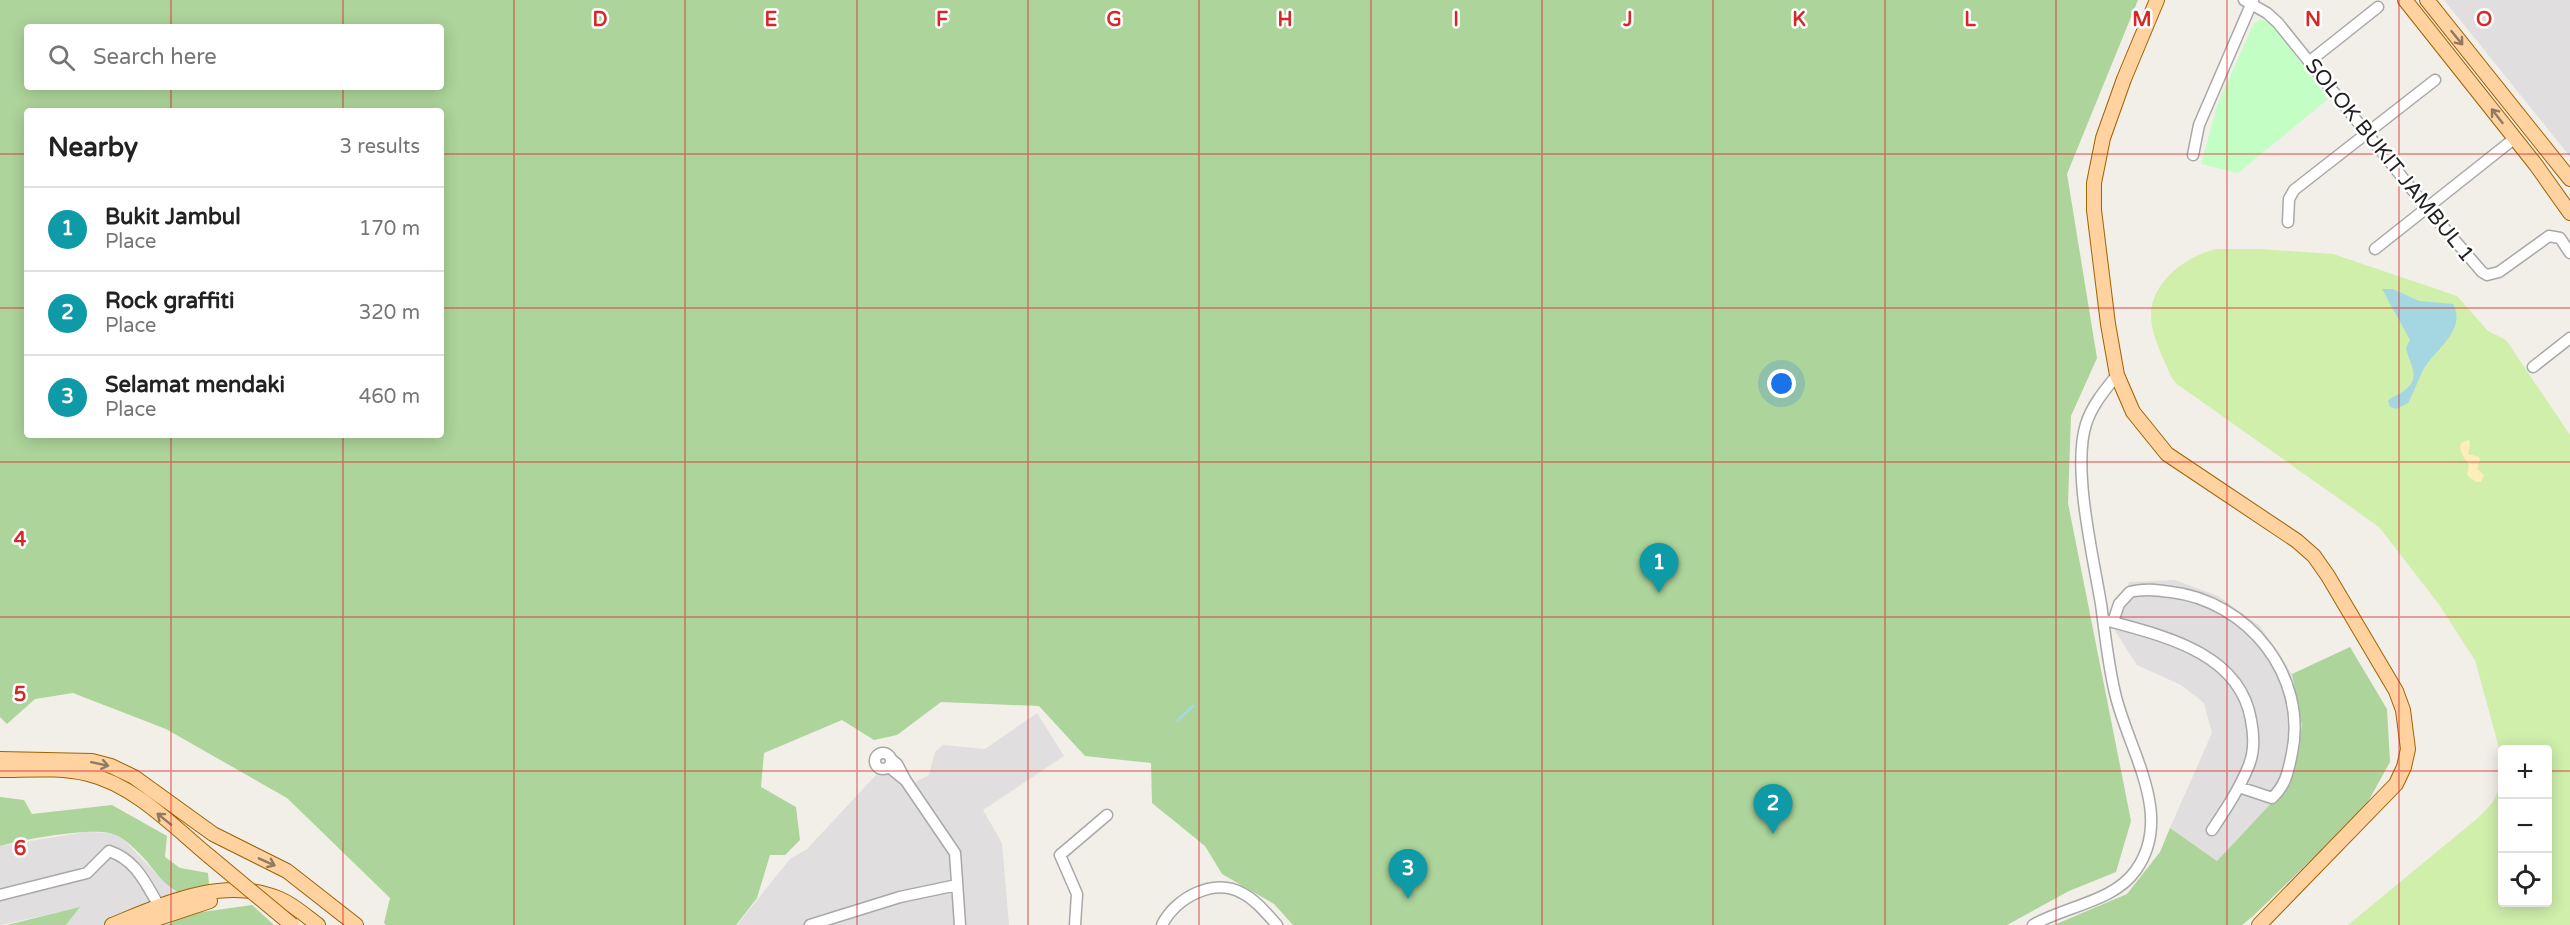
<!DOCTYPE html>
<meta charset="utf-8">
<style>
body{margin:0;font-family:"Varela Round",sans-serif;background:#f2f2f2;color:#222}
.controls{position:absolute;right:18px;bottom:18px;display:grid;overflow:hidden;border-radius:6px;box-shadow:0 3px 15px #0003}
.controls button{width:54px;height:54px;display:grid;place-items:center;padding:0;border:0;border-bottom:2px solid #e0e0e0;background:#fff;color:#222;font:30px sans-serif}
.you{position:absolute;left:1782px;top:384px;width:21px;height:21px;margin:-15px;border:4px solid #fff;border-radius:50%;background:#1a73e8;box-shadow:0 0 0 9px #1a73e833}
.badge{display:grid;place-items:center;width:39px;height:39px;border-radius:50%;background:#ea580c;color:#fff;font-size:20px;font-weight:700}
.pin{position:absolute;translate:-50% -50px;filter:drop-shadow(0 2px 3px #0008)}
.pin::after{content:'';position:absolute;top:32px;width:21px;height:18px;background:inherit;clip-path:polygon(0 0,100% 0,50% 100%)}
.list{margin:0;padding:0;list-style:none}
h2{display:flex;justify-content:space-between;align-items:center;height:78px;margin:0;padding:0 24px;font-size:26px}
h2 small{font-size:20px;font-weight:400;color:#767676}
.list li{display:grid;grid-template-columns:39px 1fr auto;gap:18px;align-items:center;box-sizing:border-box;height:84px;padding:0 24px;border-top:2px solid #e0e0e0}
.list b{display:block;font-size:22px;white-space:nowrap}
.list p{margin:0;font-size:20px;white-space:nowrap;color:#767676}
.list em{font-size:20px;font-style:normal;color:#767676}
.icon{flex:none;width:33px;height:33px;fill:none;stroke:currentColor;stroke-width:2;stroke-linecap:round;stroke-linejoin:round}
.map{position:relative;flex:none;width:2570px;height:925px;overflow:hidden}
.search{position:absolute;background:#fff;box-shadow:0 3px 15px #0003;left:24px;top:24px;width:420px;height:66px;display:flex;align-items:center;gap:15px;box-sizing:border-box;padding:0 21px;border-radius:6px;color:#767676;font-size:22px}
.panel{position:absolute;background:#fff;box-shadow:0 3px 15px #0003;left:24px;top:108px;width:420px;height:330px;border-radius:6px}
.map>svg:first-child{display:block}
</style>
<div class="map">
<svg width="2570" height="925" viewBox="0 0 2570 925">
<rect width="100%" height="100%" fill="#f2eee8"/>
<path fill="#e0dede" d="M 2444,0 L 2570,0 L 2570,157 L 2568,154 Z
M 2175,580 L 2218,596 L 2260,626 L 2292,674 L 2302,726 L 2291,782 L 2217,861 L 2170,828 L 2212,733 L 2204,703 L 2181,685 L 2137,665 L 2115,631 L 2129,582 Z
M 1037,713 L 1064,756 L 983,810 L 1002,843 L 1009,925 L 737,925 L 790,859 L 807,849 L 877,774 L 898,758 L 915,782 L 929,775 L 935,752 L 943,745 L 985,749 Z
M 86,832 L 112,833 L 124,840 L 171,889 L 180,893 L 167,925 L 66,925 L 79,908 L 0,925 L 0,846 Z"/>
<path fill="#cfefab" d="M 2217,249 L 2260,249 L 2333,254 L 2457,296 L 2488,331 L 2506,340 L 2570,435 L 2570,925 L 2348,925 L 2479,817 L 2493,802 L 2502,781 L 2502,902 L 2548,902 L 2548,750 L 2502,750 L 2502,759 L 2475,660 L 2438,603 L 2379,527 L 2177,384 L 2172,378 C 2164,360 2151,335 2151,315 C 2151,282 2187,255 2217,249 Z"/>
<path fill="#add49a" fill-rule="evenodd" d="M 0,0 L 2138,0 L 2067,174 L 2097,358 L 2071,416 L 2068,503 L 2131,821 L 2116,872 L 2069,891 L 2007,925 L 1293,925 L 1274,904 L 1222,874 L 1205,846 L 1152,803 L 1151,763 L 1085,756 L 1039,706 L 941,702 L 897,735 L 874,740 L 842,720 L 764,753 L 761,787 L 796,807 L 800,840 L 785,855 L 770,855 L 757,898 L 736,925 L 386,925 L 384,923 L 390,898 L 287,798 L 166,729 L 73,693 L 35,699 L 7,724 L 0,717 ZM 27,27 L 441,27 L 441,87 L 27,87 ZM 27,111 L 441,111 L 441,435 L 27,435 Z
M 2350,647 L 2387,709 L 2390,762 L 2364,809 L 2253,916 L 2242,925 L 2054,925 L 2127,894 L 2160,852 L 2170,828 L 2217,861 L 2291,782 L 2302,726 L 2292,674 Z
M 0,797 L 24,800 L 32,814 L 112,805 L 167,836 L 165,857 L 180,868 L 208,873 L 209,885 L 180,893 C 162,885 154,868 140,854 C 133,847 122,836 110,833 C 86,828 25,839 0,846 Z
M 252,905 L 274,925 L 167,925 L 188,914 Z
M 80,907 L 66,925 L 7,925 Z"/>
<path fill="#ffeeb9" d="M 2469,440 L 2470,444 L 2468,454 L 2479,457 L 2480,460 L 2477,469 L 2484,475 L 2481,482 L 2476,482 L 2467,475 L 2469,465 C 2465,459 2458,451 2461,443 Z"/>
<path fill="#c3fec5" d="M 2261,19 L 2272,24 L 2328,99 L 2238,173 L 2201,164 L 2218,103 L 2254,23 Z"/>
<path fill="#a5d7e3" d="M 2382,289 L 2393,289 L 2419,301 L 2453,304 C 2466,328 2440,346 2427,364 C 2419,375 2415,391 2408,403 L 2396,409 L 2390,407 L 2388,401 C 2392,396 2399,395 2404,391 C 2422,378 2410,365 2406,348 L 2410,340 Z"/>
<g fill="none" stroke-linecap="round" stroke-linejoin="round">
<path stroke="#a5d7e3" stroke-width="3" d="M 1178,720 L 1193,706"/>
<g stroke="#a8a8a8" stroke-width="13">
<path id="minor" d="M 2244,0 L 2267,13 L 2278,23 L 2427,208 L 2482,272 L 2487,275 L 2499,272 L 2549,236 L 2560,238 L 2570,253
M 2310,61 L 2378,7
M 2193,155 L 2199,125 L 2253,0
M 2288,222 L 2289,199 L 2294,190 L 2435,80
M 2375,249 L 2515,138
M 2533,367 L 2570,338
M 2109,621 C 2164,636 2240,653 2251,720 C 2254,735 2255,750 2249,765 C 2240,788 2226,809 2212,830
M 2113,622 L 2119,604 L 2130,592 C 2143,588 2158,590 2171,592 C 2248,601 2308,676 2292,753 C 2288,772 2286,785 2272,798 L 2239,787
M875 761a8 8 0 1 1 16 0a8 8 0 1 1-16 0Z
M 889,767 L 906,781 L 897,764 L 891,759
M 906,781 L 955,853 L 960,925
M 0,895 L 87,873 L 109,851 C 136,860 145,882 159,906
M 810,925 L 900,897 L 957,885
M 1075,925 L 1077,894 L 1060,855 L 1107,815
M 1162,925 C 1175,898 1214,877 1242,893 C 1256,900 1267,914 1277,925
M 2033,925 C 2065,906 2114,902 2136,870 C 2175,815 2128,750 2115,693 C 2108,664 2105,633 2101,604 C 2093,556 2072,468 2086,424 C 2092,405 2105,390 2117,375"/>
</g>
<g stroke="#9f6300" stroke-width="16">
<path id="major" d="M 2157,0 L 2124,79 L 2103,138 L 2094,183 L 2094,210 L 2108,324 L 2117,375 L 2133,412 L 2167,454 L 2297,541 L 2314,556 L 2328,576 L 2396,691 L 2403,710 L 2408,749 L 2404,767 L 2396,784 L 2259,925
M 2405,0 L 2536,165 L 2570,213
M 2427,0 L 2570,179
M 0,759 L 92,761 L 111,766 L 134,777 L 213,834 L 287,871 L 356,925
M 0,770 C 28,770 60,767 88,774 C 134,785 173,826 209,856
M 112,925 C 164,904 224,875 280,899 C 294,905 306,916 318,925
M 138,925 L 210,901"/>
</g>
<use href="#minor" stroke="#fff" stroke-width="10"/>
<use href="#major" stroke="#ffd2a0" stroke-width="14"/>
<g stroke="#9f6300" stroke-width="16" stroke-linecap="butt">
<path id="major-bridge" d="M 209,856 L 292,925"/>
</g>
<use href="#major-bridge" stroke="#ffd2a0" stroke-width="14"/>
</g>
<defs><path id="oneway-shaft" d="M-6 0H5M1.5-3L5.5 0L1.5 3" fill="none" stroke-width="1.6" stroke-linecap="round" stroke-linejoin="round" transform="scale(1.5)"/></defs>
<g stroke="#907a60">
<use href="#oneway-shaft" transform="translate(2457 38) rotate(51)"/>
<use href="#oneway-shaft" transform="translate(2497 116) rotate(-128)"/>
<use href="#oneway-shaft" transform="translate(100 764) rotate(12)"/>
<use href="#oneway-shaft" transform="translate(164 819) rotate(-141)"/>
<use href="#oneway-shaft" transform="translate(267 862) rotate(24)"/>
</g>
<path fill="none" stroke="#d62828" stroke-width="1.5" stroke-opacity="0.55" d="M 171,0 L 171,27M 343,0 L 343,27M 514,0 L 514,925M 685,0 L 685,925M 857,0 L 857,925M 1028,0 L 1028,925M 1199,0 L 1199,925M 1371,0 L 1371,925M 1542,0 L 1542,925M 1713,0 L 1713,925M 1885,0 L 1885,925M 2056,0 L 2056,925M 2227,0 L 2227,925M 2399,0 L 2399,925M 171,87 L 171,111M 343,87 L 343,111M 0,154 L 27,154M 441,154 L 2570,154M 0,308 L 27,308M 441,308 L 2570,308M 171,435 L 171,925M 343,435 L 343,925M 0,462 L 2570,462M 0,617 L 2570,617M 0,771 L 2502,771M 2548,771 L 2570,771"/>
<g text-anchor="middle" stroke-width="5" stroke-linejoin="round" paint-order="stroke">
<g font-size="21" fill="#212121" stroke="#fff">
<text transform="translate(2390 160) rotate(51)" y="7">SOLOK BUKIT JAMBUL 1</text>
</g>
</g>
<g font-size="20" text-anchor="middle" font-weight="bold" fill="#d62828" stroke="#fff" stroke-width="5" stroke-linejoin="round" paint-order="stroke">
<text x="600" y="26">D</text>
<text x="771" y="26">E</text>
<text x="942" y="26">F</text>
<text x="1114" y="26">G</text>
<text x="1285" y="26">H</text>
<text x="1456" y="26">I</text>
<text x="1628" y="26">J</text>
<text x="1799" y="26">K</text>
<text x="1970" y="26">L</text>
<text x="2142" y="26">M</text>
<text x="2313" y="26">N</text>
<text x="2484" y="26">O</text>
<text x="20" y="546">4</text>
<text x="20" y="701">5</text>
<text x="20" y="855">6</text>
</g>
</svg>
<div class="controls">
<button>+</button>
<button>−</button>
<button><svg class="icon" aria-label="locate" viewBox="0 0 24 24"><circle cx="12" cy="12" r="6"/><path d="M12 2v4M12 18v4M2 12h4M18 12h4"/></svg></button>
</div>
<div class="you"></div>
<div class="pin badge" style="left:1659px;top:593px;background:#0f9aa8">1</div>
<div class="pin badge" style="left:1773px;top:834px;background:#0f9aa8">2</div>
<div class="pin badge" style="left:1408px;top:899px;background:#0f9aa8">3</div>
<div class="search"><svg class="icon" aria-label="search" viewBox="0 0 24 24"><circle cx="10" cy="10" r="6"/><path d="M15 15l6 6"/></svg>Search here</div>
<section class="panel">
<h2>Nearby<small>3 results</small></h2>
<ul class="list">
<li><span class="badge" style="background:#0f9aa8">1</span><div><b>Bukit Jambul</b><p>Place</p></div><em>170 m</em></li>
<li><span class="badge" style="background:#0f9aa8">2</span><div><b>Rock graffiti</b><p>Place</p></div><em>320 m</em></li>
<li><span class="badge" style="background:#0f9aa8">3</span><div><b>Selamat mendaki</b><p>Place</p></div><em>460 m</em></li>
</ul>
</section>
</div>
